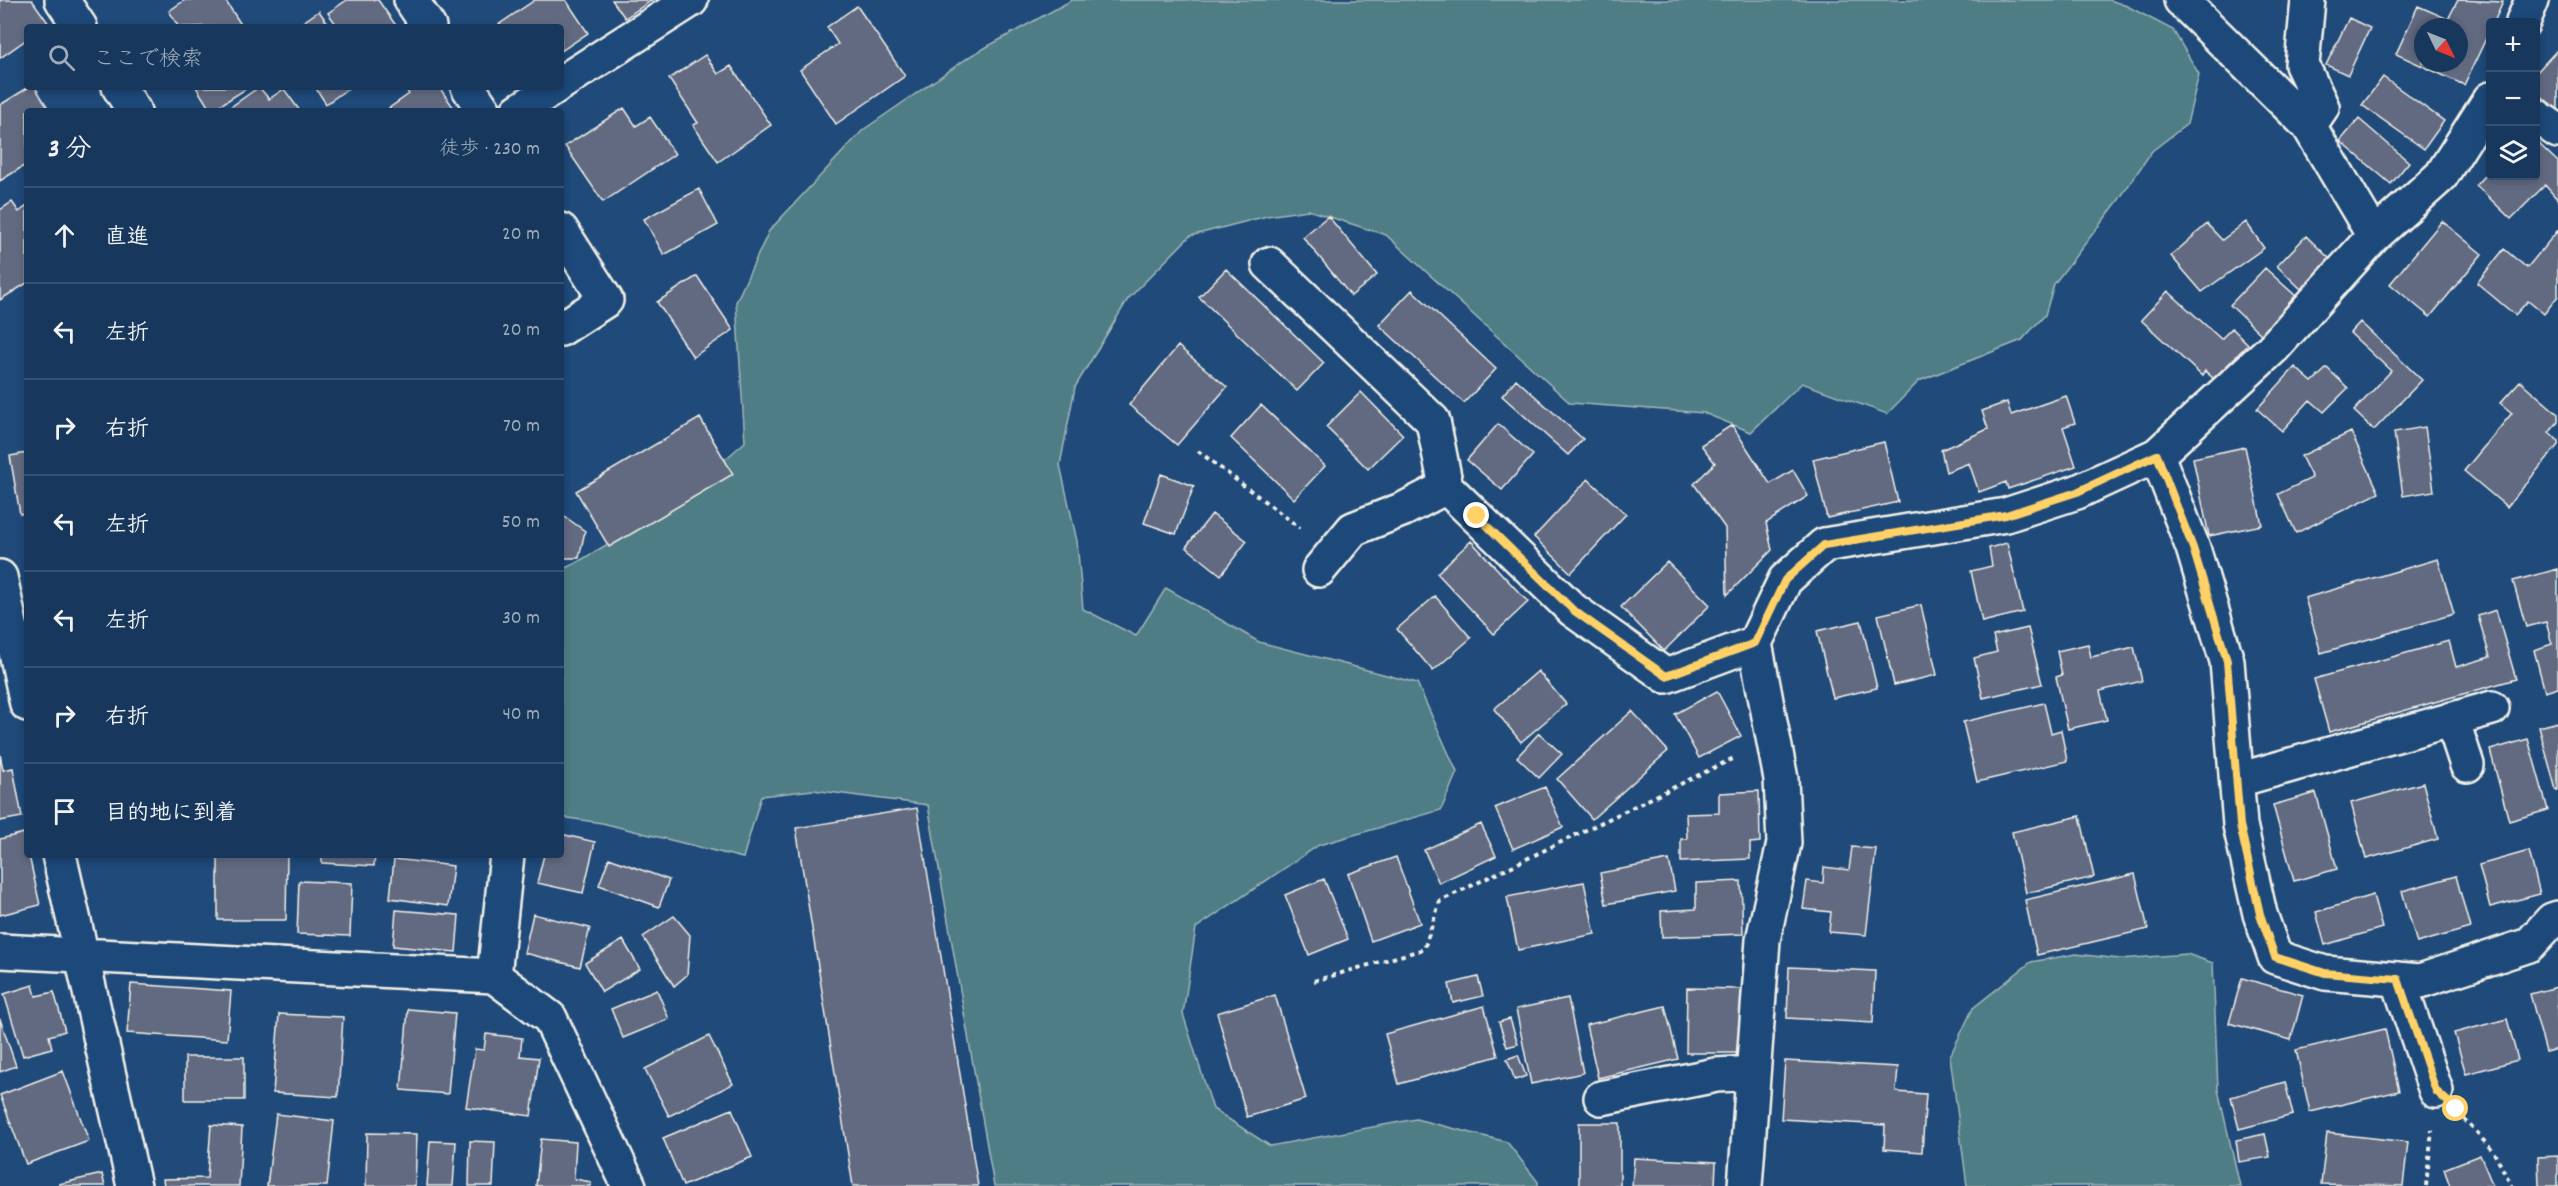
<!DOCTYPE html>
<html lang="ja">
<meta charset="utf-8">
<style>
body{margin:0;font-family:Dekko,"Klee One",sans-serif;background:#203f62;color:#f1f3f6}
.controls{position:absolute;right:18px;top:18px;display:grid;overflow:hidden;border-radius:6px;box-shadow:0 3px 9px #0003}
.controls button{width:54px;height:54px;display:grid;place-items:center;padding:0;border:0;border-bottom:2px solid #365272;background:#17385c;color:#f1f3f6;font:30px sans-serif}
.compass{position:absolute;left:2414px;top:18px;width:54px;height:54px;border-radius:50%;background:#17385c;box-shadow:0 3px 9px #0003;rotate:133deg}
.stop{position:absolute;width:18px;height:18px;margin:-14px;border:4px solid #ffd166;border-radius:50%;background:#fff}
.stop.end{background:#ffd166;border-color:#fff;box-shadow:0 2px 6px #0008}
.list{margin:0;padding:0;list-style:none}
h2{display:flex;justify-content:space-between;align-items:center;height:78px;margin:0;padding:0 24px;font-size:26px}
h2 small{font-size:20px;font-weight:400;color:#9eacbb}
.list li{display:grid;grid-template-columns:39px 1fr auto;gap:18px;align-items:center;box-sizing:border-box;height:96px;padding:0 24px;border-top:2px solid #365272}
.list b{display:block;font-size:22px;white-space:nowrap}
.list em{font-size:20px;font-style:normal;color:#9eacbb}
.icon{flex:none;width:33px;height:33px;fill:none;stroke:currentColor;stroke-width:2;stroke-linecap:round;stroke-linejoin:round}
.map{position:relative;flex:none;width:2558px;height:1186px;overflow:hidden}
.search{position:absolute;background:#17385c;box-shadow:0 3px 9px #0003;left:24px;top:24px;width:540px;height:66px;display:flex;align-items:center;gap:15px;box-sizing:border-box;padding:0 21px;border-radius:6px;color:#9eacbb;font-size:22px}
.panel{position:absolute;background:#17385c;box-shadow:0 3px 9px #0003;left:24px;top:108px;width:540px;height:750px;border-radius:6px}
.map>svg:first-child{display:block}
</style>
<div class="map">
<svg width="2558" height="1186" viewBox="0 0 2558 1186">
<rect width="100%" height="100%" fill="#1f4a7a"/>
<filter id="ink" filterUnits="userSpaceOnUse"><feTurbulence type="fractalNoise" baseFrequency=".0167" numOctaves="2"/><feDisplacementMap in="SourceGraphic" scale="12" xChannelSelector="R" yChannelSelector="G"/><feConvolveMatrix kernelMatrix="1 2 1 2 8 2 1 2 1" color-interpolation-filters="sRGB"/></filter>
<g filter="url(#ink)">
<path fill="#507d86" stroke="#a2b7b7" stroke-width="1.5" d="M 1072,0 L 2110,0 L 2127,6 L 2173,30 L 2199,74 L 2187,124 L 2152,151 L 2118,201 L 2054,284 L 2045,315 L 2022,340 L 1919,381 L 1887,414 L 1802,383 L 1751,432 L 1704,413 L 1570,403 L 1386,235 L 1308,210 L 1267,216 L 1190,236 L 1128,299 L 1075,387 L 1060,465 L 1077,541 L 1083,609 L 1136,636 L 1166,588 L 1259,642 L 1417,683 L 1457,772 L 1441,810 L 1319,845 L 1196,928 L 1183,1014 L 1213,1109 L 1270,1146 L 1416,1119 L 1507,1142 L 1538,1182 L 1538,1186 L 994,1186 L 928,805 L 813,790 L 761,796 L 743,858 L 602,823 L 561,817 L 561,570 L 576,563 L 670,507 L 745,442 L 736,302 L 769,231 L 863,130 L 972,55 Z
M 2076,954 L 2120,959 L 2187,954 L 2213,963 L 2218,1090 L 2240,1186 L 1967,1186 L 1950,1056 L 1973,1008 L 2031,962 Z"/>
<path fill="#626b82" stroke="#f4f1e8" stroke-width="1.5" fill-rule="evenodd" d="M 0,0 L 32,0 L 49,24 L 44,27 L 27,27 L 27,39 L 0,58 Z
M 185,0 L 225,0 L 242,26 L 176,27 L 178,26 L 169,11 Z
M 347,0 L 378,0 L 397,27 L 338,27 L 328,13 Z
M 535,0 L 566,0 L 588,33 L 561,51 L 561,27 L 495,27 Z
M 612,0 L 652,0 L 625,18 Z
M 2458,0 L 2503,2 L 2494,22 L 2490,22 L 2490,30 L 2464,85 L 2396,54 L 2418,6 L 2448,19 ZM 2423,27 L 2459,27 L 2459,63 L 2423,63 Z
M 857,6 L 905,76 L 836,124 L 800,70 L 838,44 L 827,27 Z
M 319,11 L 330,27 L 296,27 Z
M 2349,18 L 2370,28 L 2348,75 L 2326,65 Z
M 2558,49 L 2558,111 L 2536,91 L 2536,73 Z
M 705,55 L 718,74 L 731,66 L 771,125 L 718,162 L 693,125 L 698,123 L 669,79 Z
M 2383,77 L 2444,121 L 2424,149 L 2362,105 Z
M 29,87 L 35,87 L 50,111 L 27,111 L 27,164 L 0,181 L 0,105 Z
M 196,87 L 249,87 L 211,111 Z
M 259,87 L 269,99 L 284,89 L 300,111 L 225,111 Z
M 315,87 L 350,87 L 326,104 Z
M 404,87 L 439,87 L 456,111 L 385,111 L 409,94 Z
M 624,108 L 636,126 L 650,117 L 675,154 L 603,202 L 565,146 Z
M 2359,119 L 2409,162 L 2391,184 L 2340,141 Z
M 2536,141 L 2558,162 L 2558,200 L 2545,185 L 2511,219 L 2476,185 L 2490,169 L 2490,176 L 2536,176 Z
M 699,189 L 718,225 L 664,255 L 644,219 Z
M 12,202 L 19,212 L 27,206 L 27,283 L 0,300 L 0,210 Z
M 1328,216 L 1377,275 L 1351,296 L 1303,237 Z
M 2442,221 L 2482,254 L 2430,317 L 2390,284 Z
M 2246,222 L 2264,248 L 2202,292 L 2171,256 L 2207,224 L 2222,240 Z
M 2558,230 L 2558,296 L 2544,314 L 2528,301 L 2515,315 L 2477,283 L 2504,249 L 2527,268 Z
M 2306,236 L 2331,260 L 2302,290 L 2277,266 Z
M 2265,268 L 2297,297 L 2262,335 L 2230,305 Z
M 1226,269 L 1324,363 L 1297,391 L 1199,297 Z
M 697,276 L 733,330 L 693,357 L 657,302 Z
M 1412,290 L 1496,369 L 1464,403 L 1379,325 Z
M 2168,291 L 2221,339 L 2232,328 L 2248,344 L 2214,379 L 2205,371 L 2202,376 L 2141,320 Z
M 2360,322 L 2422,380 L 2374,430 L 2354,411 L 2391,371 L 2350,333 Z
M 1178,346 L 1227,387 L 1177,445 L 1129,405 Z
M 2295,367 L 2312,382 L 2327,368 L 2348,388 L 2324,412 L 2310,400 L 2282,431 L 2257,409 Z
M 1516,379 L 1583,439 L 1568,455 L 1502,396 Z
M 2520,381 L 2558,414 L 2558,422 L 2549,433 L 2558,441 L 2558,445 L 2507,507 L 2464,471 L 2512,413 L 2500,403 Z
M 1361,392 L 1403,435 L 1368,469 L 1326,427 Z
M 2066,396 L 2075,423 L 2063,427 L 2076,466 L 2008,489 L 2006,482 L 1979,492 L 1969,463 L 1946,472 L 1941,450 L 1988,429 L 1982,411 L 2007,402 L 2011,415 Z
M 1261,405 L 1325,466 L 1294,499 L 1231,438 Z
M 700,418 L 733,474 L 609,547 L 576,491 Z
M 1498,424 L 1533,455 L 1502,490 L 1467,460 Z
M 1732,425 L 1770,484 L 1793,470 L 1808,496 L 1766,523 L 1772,550 L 1727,595 L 1725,528 L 1694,484 L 1715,463 L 1701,445 Z
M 2425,427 L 2434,491 L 2403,496 L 2394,432 Z
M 2351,432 L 2379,493 L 2296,533 L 2278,494 L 2312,478 L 2301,456 Z
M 1884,442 L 1898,502 L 1827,518 L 1813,459 Z
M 2245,447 L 2262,525 L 2209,536 L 2193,458 Z
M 27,453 L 27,513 L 20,514 L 10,456 Z
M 1161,474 L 1194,486 L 1176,534 L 1144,523 Z
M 1588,479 L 1626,514 L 1571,573 L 1534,537 Z
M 561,514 L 585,531 L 579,558 L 561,558 Z
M 1212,514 L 1247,541 L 1221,575 L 1186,547 Z
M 1471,541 L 1528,602 L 1494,634 L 1437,573 Z
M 2007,543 L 2023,612 L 1982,622 L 1971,571 L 1992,566 L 1989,548 Z
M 2438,559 L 2454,614 L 2321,653 L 2305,598 Z
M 1667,562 L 1710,605 L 1664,651 L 1621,607 Z
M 2558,569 L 2558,688 L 2545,692 L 2534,650 L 2552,644 L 2546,622 L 2526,627 L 2513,581 Z
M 1435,596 L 1471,638 L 1433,671 L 1397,629 Z
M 1921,605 L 1937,675 L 1894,685 L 1878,615 Z
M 2496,610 L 2516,679 L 2329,732 L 2314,679 L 2449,641 L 2456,667 L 2490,657 L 2478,616 Z
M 1861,621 L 1877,688 L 1833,698 L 1817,631 Z
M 2028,628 L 2042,684 L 1983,698 L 1974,658 L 1997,652 L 1993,636 Z
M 2088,644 L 2091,657 L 2134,647 L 2142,681 L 2100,691 L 2107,720 L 2068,729 L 2056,677 L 2062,675 L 2057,651 Z
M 1538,671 L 1566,704 L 1521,742 L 1494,709 Z
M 1717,691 L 1741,736 L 1699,758 L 1675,714 Z
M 2044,703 L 2051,733 L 2061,730 L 2067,761 L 1977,782 L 1963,722 Z
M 1632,711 L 1668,751 L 1592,819 L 1557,779 Z
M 2558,722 L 2558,790 L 2556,790 L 2539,727 Z
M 1539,733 L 1562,754 L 1539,778 L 1517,757 Z
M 2528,739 L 2548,810 L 2509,821 L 2490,750 Z
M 0,754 L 3,770 L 13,768 L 22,817 L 0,821 Z
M 2423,783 L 2438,839 L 2366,859 L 2351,803 Z
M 1545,787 L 1563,827 L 1513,849 L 1495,808 Z
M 1759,791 L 1760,842 L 1750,843 L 1750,859 L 1681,862 L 1681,839 L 1687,839 L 1686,814 L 1719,813 L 1719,793 Z
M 2316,793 L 2337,869 L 2294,881 L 2273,805 Z
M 917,808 L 978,1186 L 853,1186 L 796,828 Z
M 2080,816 L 2094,877 L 2026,893 L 2012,832 Z
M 1481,824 L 1496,856 L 1439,883 L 1424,850 Z
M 24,833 L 40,905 L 0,915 L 0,839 Z
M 561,834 L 595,842 L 583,893 L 537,883 L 544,855 L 561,855 Z
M 1852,847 L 1876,849 L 1866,935 L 1829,932 L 1831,912 L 1803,909 L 1807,881 L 1823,883 L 1824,867 L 1849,870 Z
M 2529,851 L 2540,894 L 2490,907 L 2479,865 Z
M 218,855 L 287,855 L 286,920 L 218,920 Z
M 322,855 L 375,855 L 374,866 L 322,863 Z
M 1396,857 L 1420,923 L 1371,941 L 1348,874 Z
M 609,858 L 669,880 L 659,907 L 599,885 Z
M 394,859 L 453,866 L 448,906 L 390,898 Z
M 1669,860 L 1675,891 L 1606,904 L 1600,873 Z
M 2135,874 L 2148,929 L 2037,955 L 2025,900 Z
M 2456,876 L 2470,928 L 2417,943 L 2402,891 Z
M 1324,879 L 1348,939 L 1309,955 L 1285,895 Z
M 299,881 L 352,883 L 350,936 L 297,934 Z
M 1741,881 L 1743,934 L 1662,937 L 1661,911 L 1696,909 L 1696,883 Z
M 1584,882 L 1595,934 L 1518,950 L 1507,897 Z
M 2373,895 L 2382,928 L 2325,945 L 2316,912 Z
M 396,910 L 459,915 L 456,952 L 393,946 Z
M 533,914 L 590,928 L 580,967 L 524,953 Z
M 674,916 L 690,935 L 687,975 L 674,986 L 643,937 Z
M 623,940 L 640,969 L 602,992 L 585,963 Z
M 1789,967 L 1875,971 L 1873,1023 L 1787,1018 Z
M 1478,977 L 1483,996 L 1453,1003 L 1449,984 Z
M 2242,978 L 2303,995 L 2291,1040 L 2229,1023 Z
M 131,984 L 231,991 L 227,1040 L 127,1033 Z
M 33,985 L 36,996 L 54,992 L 65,1031 L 49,1036 L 52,1048 L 23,1056 L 4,994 Z
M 2557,987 L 2558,1049 L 2546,1052 L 2530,994 Z
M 1687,988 L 1741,989 L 1740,1053 L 1686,1053 Z
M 657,990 L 669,1019 L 623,1038 L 611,1009 Z
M 1275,995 L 1306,1099 L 1247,1117 L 1217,1013 Z
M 1568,998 L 1583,1073 L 1531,1084 L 1516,1009 Z
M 1484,1006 L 1498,1056 L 1399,1084 L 1385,1034 Z
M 1665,1006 L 1678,1059 L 1598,1078 L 1586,1025 Z
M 408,1009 L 455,1013 L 448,1094 L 401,1090 Z
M 279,1014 L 343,1017 L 338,1097 L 273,1093 Z
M 0,1019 L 16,1066 L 0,1072 Z
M 1510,1019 L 1518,1044 L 1507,1047 L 1499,1022 Z
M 2507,1019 L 2518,1060 L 2466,1074 L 2454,1033 Z
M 2385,1029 L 2399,1091 L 2310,1112 L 2296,1050 Z
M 486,1034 L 522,1038 L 520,1056 L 539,1058 L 531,1116 L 466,1107 L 475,1049 L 484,1050 Z
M 709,1036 L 733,1084 L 669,1116 L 645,1069 Z
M 1518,1055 L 1526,1076 L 1515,1080 L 1507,1059 Z
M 185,1057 L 244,1057 L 244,1100 L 185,1100 Z
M 1785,1061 L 1898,1067 L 1896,1092 L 1926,1094 L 1922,1152 L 1884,1149 L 1885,1125 L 1781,1119 Z
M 63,1071 L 89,1141 L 26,1164 L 0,1095 Z
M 2285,1082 L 2293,1115 L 2239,1129 L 2231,1097 Z
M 732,1109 L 752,1157 L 683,1186 L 663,1138 Z
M 276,1114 L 334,1121 L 327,1186 L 267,1186 Z
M 1579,1123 L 1620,1123 L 1620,1186 L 1579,1186 Z
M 211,1125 L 242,1127 L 239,1186 L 164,1186 L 163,1179 L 207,1178 Z
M 367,1133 L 417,1134 L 415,1186 L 366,1186 Z
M 2327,1133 L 2408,1142 L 2403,1186 L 2321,1184 Z
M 2265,1134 L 2270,1157 L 2239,1162 L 2236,1140 Z
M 541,1139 L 576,1142 L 574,1179 L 591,1182 L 591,1186 L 536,1186 Z
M 430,1141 L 456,1142 L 453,1186 L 427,1186 Z
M 470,1141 L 495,1142 L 493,1186 L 469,1186 Z
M 2480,1155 L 2493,1186 L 2450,1186 L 2444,1169 Z
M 2558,1156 L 2558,1186 L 2539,1186 L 2538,1157 Z
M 1634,1158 L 1716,1162 L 1715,1186 L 1632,1186 Z
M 102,1174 L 105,1186 L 60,1186 L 59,1184 Z"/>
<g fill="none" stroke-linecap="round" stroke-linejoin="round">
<g stroke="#f4f1e8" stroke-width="38">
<path id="minor" d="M 62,0 L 80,27
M 411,0 L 429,27
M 2181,0 L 2309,126 L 2374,236
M 2308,0 L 2302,65 L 2322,107 L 2309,126
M 2523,22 L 2532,0
M 561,83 L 691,0
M 119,87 L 134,111
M 468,87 L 484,111
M 518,111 L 555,87
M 2536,116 L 2558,131
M 561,230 L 606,300 L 561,329
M 1269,264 L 1433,421 L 1446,487 L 1573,610 L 1666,676 L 1755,643
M 2157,455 L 2193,548 L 2227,661 L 2240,825 L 2260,914 L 2275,957 L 2325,973 L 2420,981 L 2529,945 L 2552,920 L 2558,918
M 1319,570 L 1353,529 L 1404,509 L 1446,487
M 0,577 L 27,704
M 2452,719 L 2467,765
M 2238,780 L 2492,708
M 59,855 L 134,1186
M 0,951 L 494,976 L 550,1018 L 629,1186
M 494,976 L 507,855
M 2398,979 L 2436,1091
M 1601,1098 L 1716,1075 L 1753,1073
M 1745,1186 L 1763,940 L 1784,843 L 1781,779 L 1755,643 L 1785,580 L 1824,545 L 2006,515 L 2077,492 L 2157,455 L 2274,347 L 2374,236 L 2441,176 L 2490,99"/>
</g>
<path stroke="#f4f1e8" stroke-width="4" stroke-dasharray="4.5 4.5" stroke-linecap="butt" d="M 1198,451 L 1300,528
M 1314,981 L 1424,949 L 1440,901 L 1736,757
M 2464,1119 L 2493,1151 L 2512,1186
M 2426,1186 L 2432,1130"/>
<use href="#minor" stroke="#1f4a7a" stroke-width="33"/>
</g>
</g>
<g fill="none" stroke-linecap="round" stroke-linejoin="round" filter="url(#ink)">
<path stroke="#ffd166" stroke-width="8" d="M 1477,516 L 1573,610 L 1666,676 L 1755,643 L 1785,580 L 1824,545 L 2006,515 L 2077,492 L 2157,455 L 2193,548 L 2227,661 L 2240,825 L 2260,914 L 2275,957 L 2325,973 L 2398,979 L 2436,1091 L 2456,1109"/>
</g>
</svg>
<div class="controls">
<button>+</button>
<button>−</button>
<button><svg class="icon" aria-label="layers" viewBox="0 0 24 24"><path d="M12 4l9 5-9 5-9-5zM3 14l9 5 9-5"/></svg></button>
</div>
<svg class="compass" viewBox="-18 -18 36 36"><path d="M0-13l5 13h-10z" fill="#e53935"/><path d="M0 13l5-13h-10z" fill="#9eacbb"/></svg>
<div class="stop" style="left:2456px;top:1109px"></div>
<div class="stop end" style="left:1477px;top:516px"></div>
<div class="search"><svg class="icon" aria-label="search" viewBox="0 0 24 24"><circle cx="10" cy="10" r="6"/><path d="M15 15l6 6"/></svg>ここで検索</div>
<section class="panel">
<h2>3 分<small>徒歩 · 230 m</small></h2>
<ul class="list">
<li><svg class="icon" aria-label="ahead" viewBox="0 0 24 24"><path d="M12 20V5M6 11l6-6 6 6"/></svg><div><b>直進</b></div><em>20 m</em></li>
<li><svg class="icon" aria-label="left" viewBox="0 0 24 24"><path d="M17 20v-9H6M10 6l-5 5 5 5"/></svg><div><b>左折</b></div><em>20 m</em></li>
<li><svg class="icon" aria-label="right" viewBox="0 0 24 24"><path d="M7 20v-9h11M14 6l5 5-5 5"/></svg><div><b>右折</b></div><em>70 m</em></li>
<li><svg class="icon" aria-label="left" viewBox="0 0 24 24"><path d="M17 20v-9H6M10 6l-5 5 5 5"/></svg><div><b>左折</b></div><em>50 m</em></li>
<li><svg class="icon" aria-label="left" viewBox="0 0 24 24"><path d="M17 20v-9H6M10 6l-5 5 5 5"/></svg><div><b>左折</b></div><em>30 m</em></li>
<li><svg class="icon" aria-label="right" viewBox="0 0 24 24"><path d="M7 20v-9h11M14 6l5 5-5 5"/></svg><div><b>右折</b></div><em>40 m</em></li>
<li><svg class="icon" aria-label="arrive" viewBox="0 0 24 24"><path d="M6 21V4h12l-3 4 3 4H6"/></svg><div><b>目的地に到着</b></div></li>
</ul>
</section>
</div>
